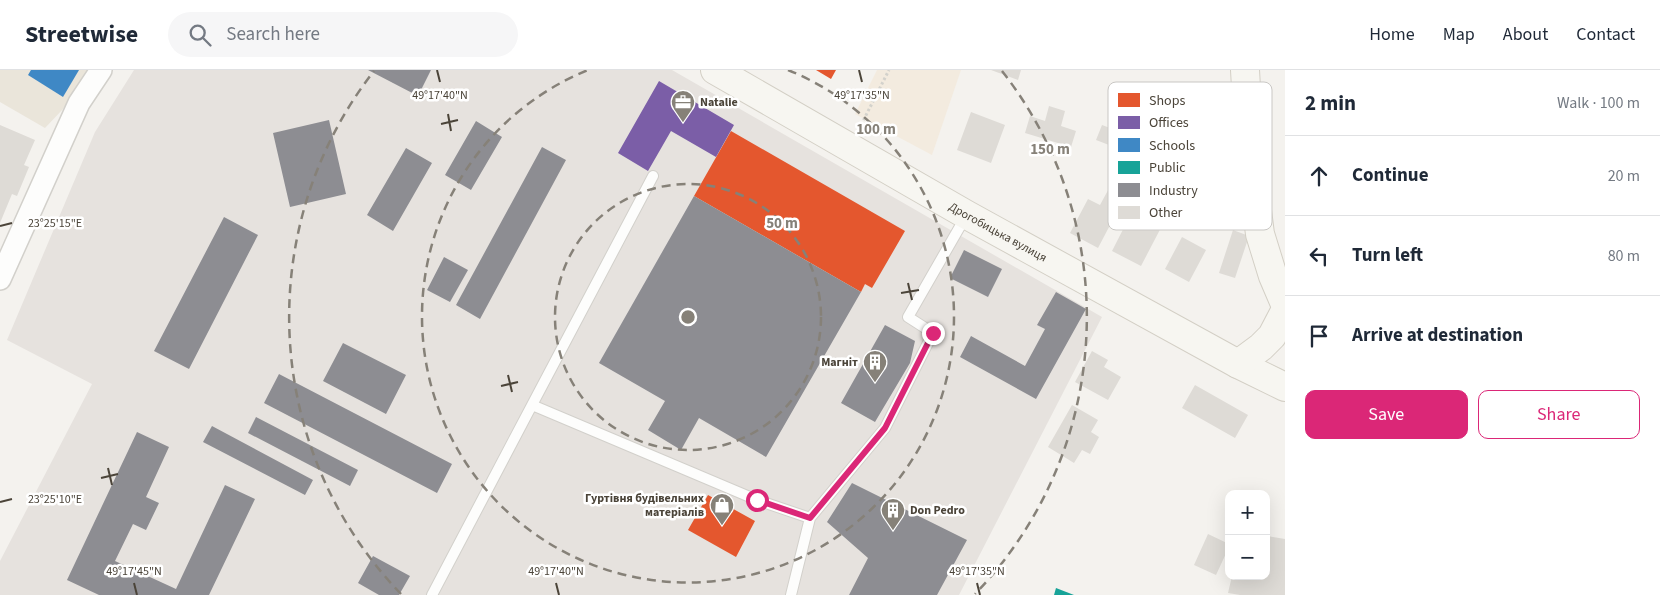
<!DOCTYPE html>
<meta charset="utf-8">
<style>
body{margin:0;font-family:"Source Sans 3",sans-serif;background:#f6f6f7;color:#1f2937}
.controls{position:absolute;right:15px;bottom:15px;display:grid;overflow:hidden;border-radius:10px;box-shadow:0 5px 20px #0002}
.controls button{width:45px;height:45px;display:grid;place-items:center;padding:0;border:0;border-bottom:1px solid #e0e1e3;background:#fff;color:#1f2937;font:25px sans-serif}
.stop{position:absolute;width:15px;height:15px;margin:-11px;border:4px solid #db2777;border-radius:50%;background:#fff}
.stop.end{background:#db2777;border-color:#fff;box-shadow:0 1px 5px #0008}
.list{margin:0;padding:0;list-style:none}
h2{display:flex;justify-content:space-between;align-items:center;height:65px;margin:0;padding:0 20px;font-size:21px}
h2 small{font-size:16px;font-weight:400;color:#747a83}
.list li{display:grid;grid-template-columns:32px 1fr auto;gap:15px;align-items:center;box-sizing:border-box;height:80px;padding:0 20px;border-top:1px solid #e0e1e3}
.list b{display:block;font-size:19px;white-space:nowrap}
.list em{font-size:16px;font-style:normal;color:#747a83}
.actions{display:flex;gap:10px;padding:15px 20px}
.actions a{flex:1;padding:11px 0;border:1px solid #db2777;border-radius:10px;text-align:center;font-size:18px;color:#db2777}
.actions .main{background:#db2777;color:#fff}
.icon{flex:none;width:28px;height:28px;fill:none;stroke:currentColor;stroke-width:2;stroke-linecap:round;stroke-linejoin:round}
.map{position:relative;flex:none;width:1285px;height:525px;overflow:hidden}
header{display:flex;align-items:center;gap:30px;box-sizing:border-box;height:70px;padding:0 25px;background:#fff;border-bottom:1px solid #e0e1e3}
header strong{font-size:24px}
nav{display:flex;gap:28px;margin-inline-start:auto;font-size:18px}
.search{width:350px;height:45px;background:#f6f6f7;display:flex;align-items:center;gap:12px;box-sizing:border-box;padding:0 18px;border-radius:28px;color:#747a83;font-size:19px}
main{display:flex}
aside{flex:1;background:#fff}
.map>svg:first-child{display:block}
</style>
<header>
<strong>Streetwise</strong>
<div class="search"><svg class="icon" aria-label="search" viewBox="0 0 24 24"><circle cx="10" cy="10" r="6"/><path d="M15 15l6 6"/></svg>Search here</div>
<nav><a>Home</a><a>Map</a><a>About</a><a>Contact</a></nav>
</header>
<main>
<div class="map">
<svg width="1285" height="525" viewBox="0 0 1285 525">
<rect width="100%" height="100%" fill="#f4f2ee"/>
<path fill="#f3ebdf" d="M 877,0 L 961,0 L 932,85 L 855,44 Z"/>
<path fill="#e6e2de" d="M 134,0 L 672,0 L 1102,247 L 959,525 L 0,525 L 0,491 L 92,314 L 7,270 L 95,62 Z"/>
<path fill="#eae5da" d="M 0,0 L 88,0 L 63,39 L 45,58 L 0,32 Z"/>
<path fill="#e4572e" d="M 816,0 L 836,0 L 831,9 Z
M 731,61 L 905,161 L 872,218 L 865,214 L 861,222 L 694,126 Z
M 708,425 L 755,451 L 736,487 L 688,460 Z"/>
<path fill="#7b5ea7" d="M 659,11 L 734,55 L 716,87 L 671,61 L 648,101 L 618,83 Z"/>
<path fill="#3f88c5" d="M 31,0 L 79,0 L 63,27 L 28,5 Z"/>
<path fill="#17a398" d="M 1056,518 L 1074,525 L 1054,525 Z"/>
<path fill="#8d8d92" d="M 368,0 L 431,0 L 418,26 Z
M 329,50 L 346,124 L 290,137 L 273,63 Z
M 476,51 L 502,67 L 471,120 L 445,105 Z
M 542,77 L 566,90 L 480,249 L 456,235 Z
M 406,78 L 432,93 L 393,161 L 367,145 Z
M 694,126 L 861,222 L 766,387 L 699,348 L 681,380 L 648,360 L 665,331 L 599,293 Z
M 224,147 L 258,165 L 189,299 L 154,281 Z
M 964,180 L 1002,199 L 988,227 L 950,208 Z
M 444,187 L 468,200 L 450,232 L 427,220 Z
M 1056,222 L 1086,239 L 1036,329 L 960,287 L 971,266 L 1025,296 L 1045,259 L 1037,255 Z
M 885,255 L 915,271 L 910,293 L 875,352 L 841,333 Z
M 343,273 L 406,305 L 386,344 L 323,311 Z
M 279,304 L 452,394 L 437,423 L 264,333 Z
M 256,347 L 358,400 L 350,416 L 248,363 Z
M 212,356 L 313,410 L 305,425 L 203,372 Z
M 137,362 L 169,377 L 146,427 L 159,433 L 146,460 L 133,454 L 115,491 L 176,519 L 225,415 L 255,429 L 209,525 L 99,525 L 67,510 Z
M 852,413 L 967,470 L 937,525 L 849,525 L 868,488 L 827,452 Z
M 373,486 L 410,506 L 399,525 L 379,525 L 358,513 Z"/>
<path fill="#dedbd6" d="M 991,0 L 1021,0 L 1018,10 Z
M 1049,36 L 1065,41 L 1061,56 L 1076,61 L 1071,77 L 1025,63 L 1030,46 L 1045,51 Z
M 971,42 L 1005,55 L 991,93 L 957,80 Z
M 0,55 L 35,70 L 24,95 L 29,97 L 17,126 L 12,124 L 0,153 Z
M 1102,55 L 1153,74 L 1148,90 L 1096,70 Z
M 1113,111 L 1129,119 L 1098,178 L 1070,163 L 1088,129 L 1100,135 Z
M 1136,134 L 1165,150 L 1141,196 L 1112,181 Z
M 1233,160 L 1249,166 L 1235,208 L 1219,203 Z
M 1182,167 L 1206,180 L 1189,212 L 1165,199 Z
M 1092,281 L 1108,290 L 1104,297 L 1121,307 L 1108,330 L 1075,312 Z
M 1195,315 L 1248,345 L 1235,368 L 1182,338 Z
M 1072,335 L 1098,350 L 1091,362 L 1099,367 L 1090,384 L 1082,380 L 1074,393 L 1048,377 Z
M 1208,464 L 1229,474 L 1229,477 L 1216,505 L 1194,495 Z
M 1267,466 L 1285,469 L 1285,525 L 1240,525 L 1228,523 L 1232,506 L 1258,508 L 1259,506 L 1266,506 Z"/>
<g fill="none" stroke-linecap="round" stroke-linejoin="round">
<g stroke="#d2d0cb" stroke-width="12">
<path id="lane" d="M 532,335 L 653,106
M 432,525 L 532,335 L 757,430 L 810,448
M 791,525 L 810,448 L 885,358 L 933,263 L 908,247 L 966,146"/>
</g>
<g stroke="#d2d0cb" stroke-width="24">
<path id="street" d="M 0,209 L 79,33 L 101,0"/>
</g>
<g stroke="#d3cfc5" stroke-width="30">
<g id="secondary">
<path id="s1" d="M 715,0 L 967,145 L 1238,294 L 1285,317"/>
<path d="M 1245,0 L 1250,87 L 1260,164 L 1273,206 L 1285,234"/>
<path d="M 1238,294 L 1261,277 L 1272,266 L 1285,241"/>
</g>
</g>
<path stroke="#d3d2cc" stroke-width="3" stroke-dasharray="2.5 2.5" stroke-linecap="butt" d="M 859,59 L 889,0"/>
<use href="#lane" stroke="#fdfdfc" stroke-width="10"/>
<use href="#street" stroke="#fdfdfc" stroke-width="21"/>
<use href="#secondary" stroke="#f7f6f1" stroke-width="28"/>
</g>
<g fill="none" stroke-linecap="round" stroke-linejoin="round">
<path stroke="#db2777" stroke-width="6" d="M 757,430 L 810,448 L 885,358 L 933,263"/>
</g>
<path fill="none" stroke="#4b4439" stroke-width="2" d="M 437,0 L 440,12M 859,0 L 862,12M 448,44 L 451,61M 441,54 L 458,50M 0,156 L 12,153M 908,213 L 912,230M 901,223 L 919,220M 508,305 L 512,322M 501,316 L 518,312M 108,398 L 112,415M 101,408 L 118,404M 0,432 L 12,429M 134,513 L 137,525M 556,513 L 559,525M 977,513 L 980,525"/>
<g fill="none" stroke="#868178" stroke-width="2.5" stroke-dasharray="9 6">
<circle cx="688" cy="247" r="133"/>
<path d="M788 0A266 266 0 1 1 588 0"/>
<path d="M401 524A399 399 0 0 1 374 1M1002 1A399 399 0 0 1 975 524"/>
</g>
<defs>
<g id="office-pin" transform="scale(1.25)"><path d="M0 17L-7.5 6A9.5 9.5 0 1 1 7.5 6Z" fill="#868178" stroke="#fff"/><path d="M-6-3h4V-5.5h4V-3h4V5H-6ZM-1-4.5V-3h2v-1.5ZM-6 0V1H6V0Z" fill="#fff"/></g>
<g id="building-pin" transform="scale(1.25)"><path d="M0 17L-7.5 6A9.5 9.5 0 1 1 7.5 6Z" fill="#868178" stroke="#fff"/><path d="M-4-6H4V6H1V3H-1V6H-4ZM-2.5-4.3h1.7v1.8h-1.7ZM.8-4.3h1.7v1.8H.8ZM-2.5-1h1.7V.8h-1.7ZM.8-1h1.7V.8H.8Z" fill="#fff"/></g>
<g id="shop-pin" transform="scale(1.25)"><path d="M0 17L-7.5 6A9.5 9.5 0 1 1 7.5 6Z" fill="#868178" stroke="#fff"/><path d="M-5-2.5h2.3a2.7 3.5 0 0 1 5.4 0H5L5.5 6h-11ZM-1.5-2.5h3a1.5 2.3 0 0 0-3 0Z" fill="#fff"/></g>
</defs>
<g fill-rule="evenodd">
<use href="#office-pin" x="683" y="32"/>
<use href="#building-pin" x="875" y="292"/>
<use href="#shop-pin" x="722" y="435"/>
<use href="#building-pin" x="893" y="440"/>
</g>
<g text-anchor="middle" stroke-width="5" stroke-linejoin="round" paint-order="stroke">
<g font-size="12" font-weight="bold" fill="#4b4439" stroke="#fff" text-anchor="start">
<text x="700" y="36">Natalie</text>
<text x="858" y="296" text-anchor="end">Магніт</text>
<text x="704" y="432" text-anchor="end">Гуртівня будівельних<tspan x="704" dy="14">матеріалів</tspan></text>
<text x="910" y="444">Don Pedro</text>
</g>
<g font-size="12" fill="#4b4439" stroke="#fff">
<text dy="4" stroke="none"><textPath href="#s1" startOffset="326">Дрогобицька вулиця</textPath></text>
</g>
</g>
<rect x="1108" y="12" width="164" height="148" rx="8" fill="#fff" stroke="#c9c7c4" stroke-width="1"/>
<rect x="1118" y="23" width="22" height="14" fill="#e4572e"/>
<rect x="1118" y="46" width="22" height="13" fill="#7b5ea7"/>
<rect x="1118" y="68" width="22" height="14" fill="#3f88c5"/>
<rect x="1118" y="91" width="22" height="13" fill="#17a398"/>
<rect x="1118" y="113" width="22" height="14" fill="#8d8d92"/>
<rect x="1118" y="136" width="22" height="13" fill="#dedbd6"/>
<g font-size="14" fill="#4b4439">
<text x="1149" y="35">Shops</text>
<text x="1149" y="57">Offices</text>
<text x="1149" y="80">Schools</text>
<text x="1149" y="102">Public</text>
<text x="1149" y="125">Industry</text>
<text x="1149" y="147">Other</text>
</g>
<g font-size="12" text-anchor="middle" fill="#4b4439" stroke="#fff" stroke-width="5" stroke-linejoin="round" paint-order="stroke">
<text x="440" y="29">49°17'40"N</text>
<text x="862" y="29">49°17'35"N</text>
<text x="55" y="157">23°25'15"E</text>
<text x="55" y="433">23°25'10"E</text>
<text x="134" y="505">49°17'45"N</text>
<text x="556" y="505">49°17'40"N</text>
<text x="977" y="505">49°17'35"N</text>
</g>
<circle cx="688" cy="247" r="8" fill="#868178" stroke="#fff" stroke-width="2.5"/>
<g font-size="15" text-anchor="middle" font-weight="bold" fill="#868178" stroke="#fff" stroke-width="5" stroke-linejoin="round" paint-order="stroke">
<text x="876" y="64">100 m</text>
<text x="1050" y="84">150 m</text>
<text x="782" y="158">50 m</text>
</g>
</svg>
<div class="controls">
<button>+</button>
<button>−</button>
</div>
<div class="stop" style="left:757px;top:430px"></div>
<div class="stop end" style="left:933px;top:263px"></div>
</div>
<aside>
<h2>2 min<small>Walk · 100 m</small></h2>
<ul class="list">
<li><svg class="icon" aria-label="ahead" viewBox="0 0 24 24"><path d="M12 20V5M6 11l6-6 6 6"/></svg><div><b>Continue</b></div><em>20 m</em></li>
<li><svg class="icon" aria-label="left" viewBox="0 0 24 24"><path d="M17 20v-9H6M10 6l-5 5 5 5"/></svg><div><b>Turn left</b></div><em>80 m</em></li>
<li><svg class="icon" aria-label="arrive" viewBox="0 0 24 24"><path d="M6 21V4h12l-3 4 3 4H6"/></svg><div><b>Arrive at destination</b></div></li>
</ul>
<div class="actions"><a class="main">Save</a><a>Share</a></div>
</aside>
</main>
